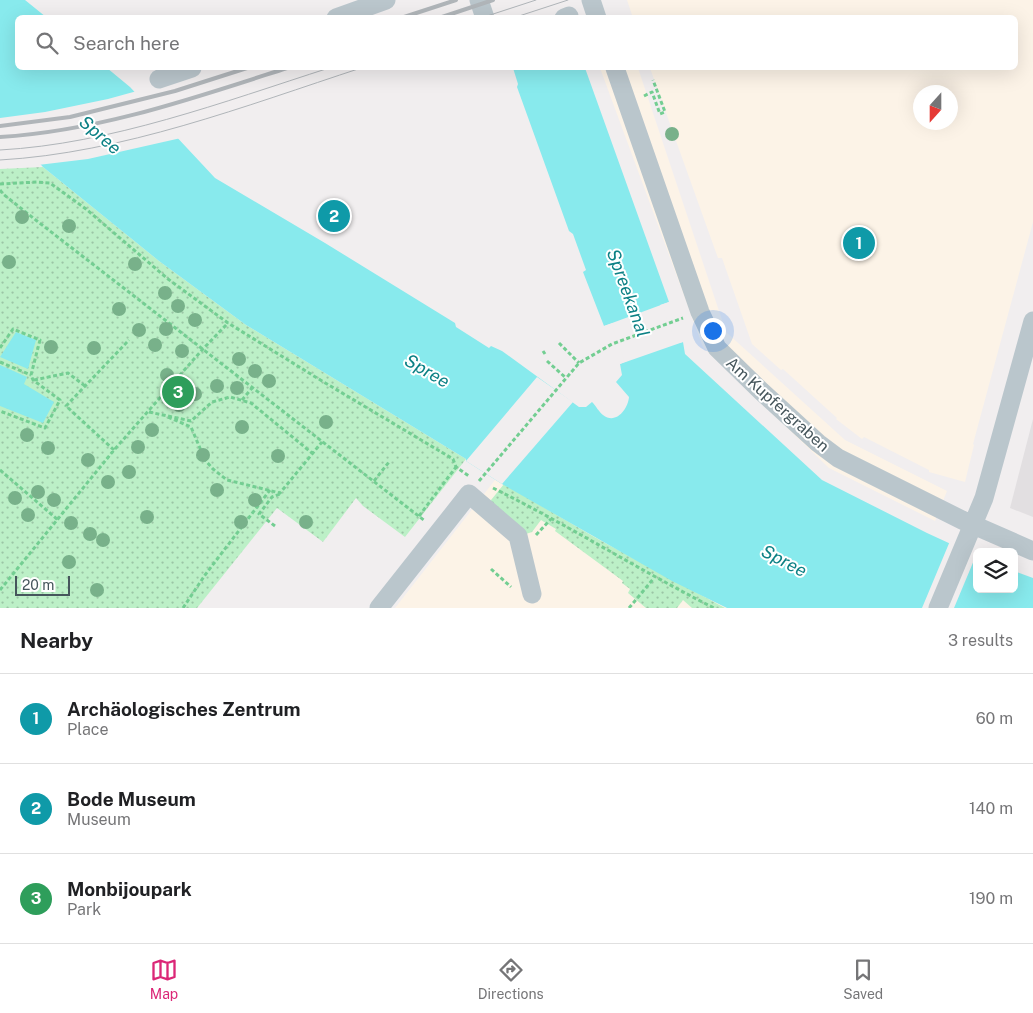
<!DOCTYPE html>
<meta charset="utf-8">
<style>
body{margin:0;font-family:"Public Sans",sans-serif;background:#f6f6f6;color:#202124}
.controls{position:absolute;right:15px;bottom:15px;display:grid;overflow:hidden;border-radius:8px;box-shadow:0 5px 20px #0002}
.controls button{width:45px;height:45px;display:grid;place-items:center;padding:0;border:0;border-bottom:1px solid #e0e0e0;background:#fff;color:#202124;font:25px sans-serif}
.compass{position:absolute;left:913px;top:85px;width:45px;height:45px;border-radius:50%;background:#fff;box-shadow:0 5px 20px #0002;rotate:201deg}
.scale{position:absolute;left:15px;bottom:12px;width:55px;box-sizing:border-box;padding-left:5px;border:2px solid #46565c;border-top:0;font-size:14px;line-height:18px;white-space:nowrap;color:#46565c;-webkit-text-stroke:4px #fff;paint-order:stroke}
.you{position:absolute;left:712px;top:330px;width:18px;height:18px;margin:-12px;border:4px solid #fff;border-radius:50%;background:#1a73e8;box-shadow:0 0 0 8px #1a73e833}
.badge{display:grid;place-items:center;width:32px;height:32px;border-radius:50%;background:#db2777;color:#fff;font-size:16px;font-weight:700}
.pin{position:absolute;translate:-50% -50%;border:2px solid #fff;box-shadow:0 1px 5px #0006}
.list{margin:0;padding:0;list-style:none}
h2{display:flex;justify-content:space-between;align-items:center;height:65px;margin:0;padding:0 20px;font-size:21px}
h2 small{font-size:16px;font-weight:400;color:#757577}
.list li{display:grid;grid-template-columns:32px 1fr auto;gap:15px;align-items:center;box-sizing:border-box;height:90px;padding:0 20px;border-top:1px solid #e0e0e0}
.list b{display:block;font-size:19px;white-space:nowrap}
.list p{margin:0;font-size:16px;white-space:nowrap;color:#757577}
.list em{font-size:16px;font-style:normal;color:#757577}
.icon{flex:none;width:28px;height:28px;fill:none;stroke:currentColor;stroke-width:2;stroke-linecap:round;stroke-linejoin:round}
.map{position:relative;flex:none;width:1033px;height:608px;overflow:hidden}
.search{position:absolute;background:#fff;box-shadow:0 5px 20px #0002;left:15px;right:15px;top:15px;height:55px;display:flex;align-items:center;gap:12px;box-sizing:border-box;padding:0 18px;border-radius:8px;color:#757577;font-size:19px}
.sheet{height:335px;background:#fff}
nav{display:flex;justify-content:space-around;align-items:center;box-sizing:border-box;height:70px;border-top:1px solid #e0e0e0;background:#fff;font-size:14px;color:#757577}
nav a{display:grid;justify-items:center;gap:2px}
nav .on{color:#db2777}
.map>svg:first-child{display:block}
</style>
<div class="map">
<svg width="1033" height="608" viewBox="0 0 1033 608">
<defs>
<pattern id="park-dots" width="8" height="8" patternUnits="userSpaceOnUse" patternTransform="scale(1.25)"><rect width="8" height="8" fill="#bcf0c7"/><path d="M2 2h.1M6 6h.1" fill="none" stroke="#9bc5a5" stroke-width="1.8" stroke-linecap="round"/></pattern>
</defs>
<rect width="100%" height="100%" fill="#f1eeef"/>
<path fill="#fcf3e7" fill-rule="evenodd" d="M 627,0 L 1033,0 L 1033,222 L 973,444 L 974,445 L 965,482 L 929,472 L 929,470 L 864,437 L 862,439 L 836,419 L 837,418 L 783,369 L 781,370 L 752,344 L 722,258 L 718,258 L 714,247 L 650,68 L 1016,68 L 1016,18 L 633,18 ZM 950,92 L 950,122 L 920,122 L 920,92 Z
M 600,68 L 638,68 L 726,332 L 845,440 L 947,491 L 935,521 L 829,468 L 703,347 Z
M 495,480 L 672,581 L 727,608 L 395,608 Z"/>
<path fill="#e2dfe1" d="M 1033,419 L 1033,517 L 1010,508 Z"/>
<path fill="url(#park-dots)" d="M 43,167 L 159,261 L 246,325 L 466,459 L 405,537 L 363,506 L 356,498 L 323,542 L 277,508 L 197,608 L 0,608 L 0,169 Z
M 504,484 L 596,538 L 725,608 L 692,608 L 683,600 L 677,608 L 646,608 L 628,593 L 630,589 L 622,583 L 623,581 L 555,531 L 556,529 L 541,520 L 532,532 L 526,534 L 487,505 Z"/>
<path fill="#88eaed" d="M 0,0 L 25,0 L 46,17 L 18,18 L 18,68 L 107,68 L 130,87 L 215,178 L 325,243 L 455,323 L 456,327 L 489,348 L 491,346 L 502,351 L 579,407 L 586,407 L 592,402 C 596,406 599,412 603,415 C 616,425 628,409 629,397 L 616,382 L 622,375 L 620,364 L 627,361 L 613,323 L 604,326 L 583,272 L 586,270 L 573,234 L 569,231 L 517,87 L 518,84 L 513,68 L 585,68 L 669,302 L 660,305 L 674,344 L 683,342 L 685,354 L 822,480 L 927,533 L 977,556 L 977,589 L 1014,589 L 1014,571 L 1033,578 L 1033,608 L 727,608 L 672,581 L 502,484 L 466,461 L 466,459 L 246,325 L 159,261 L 43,167 L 0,121 Z
M 16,332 L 36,340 L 28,369 L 0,357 Z
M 0,365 L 27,377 L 24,384 L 54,402 L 43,423 L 0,406 Z"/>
<path fill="#f1eeef" d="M 480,0 L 563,0 L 566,11 L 544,18 L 486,18 Z
M 137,91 L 181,138 L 88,159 L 38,165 L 0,125 L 0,118 L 45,112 L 108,99 Z
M 669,302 L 669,304 L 663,307 L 675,342 L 682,339 L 683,342 L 620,364 L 619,361 L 624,360 L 612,326 L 605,328 L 604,326 Z
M 537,377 L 573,402 L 502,484 L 466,461 Z
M 950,541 L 977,553 L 954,608 L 922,608 Z"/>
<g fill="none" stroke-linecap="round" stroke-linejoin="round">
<path stroke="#73ce92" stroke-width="3" stroke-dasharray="4 2.5" stroke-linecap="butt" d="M 644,96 L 652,92 L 660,114 L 665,112 L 653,80
M 0,184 L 37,182 L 50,183 L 86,209 L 168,279 L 228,323 L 322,381 L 453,459 L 456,467 L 469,476
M 0,190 L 3,194 L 37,221 L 425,521
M 559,343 L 579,363
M 0,348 L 13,329 L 40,340 L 31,375 L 33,380 L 60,400 L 45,428 L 0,411
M 543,351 L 545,354
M 547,361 L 566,378
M 0,362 L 31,375
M 34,380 L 68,373 L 85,386
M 242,400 L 252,388
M 149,412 L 191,421 L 212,402 L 230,397 L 251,403 L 312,453
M 168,417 L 191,427 L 205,460 L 213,469 L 227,480 L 280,493 L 322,442
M 114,450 L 66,406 L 129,340
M 0,470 L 58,520
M 374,481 L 389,462
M 479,481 L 579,363 L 612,344 L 683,318
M 493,488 C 568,525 639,570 714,608
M 419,516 L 456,467
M 275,526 L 259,514 L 272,497 L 280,494
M 536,535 L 551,519
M 491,569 L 511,587
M 0,590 L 114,450 L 202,350 L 228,323
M 183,608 L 205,575 L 270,490
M 629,608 L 654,578"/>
<path stroke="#bac6cc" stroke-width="19" d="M 479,0 L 485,18
M 591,0 L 597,18
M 336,18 L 386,0
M 564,18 L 569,16
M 615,68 L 700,312 L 717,348 L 761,391 L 818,443 L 838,458 L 962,520 L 1033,551
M 159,79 L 192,68
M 379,608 L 469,494 L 518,536 L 532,594
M 938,608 L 984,498 L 1033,321"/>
<path stroke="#b0b5b9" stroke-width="1" d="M 481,18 L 536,0
M 513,18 L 568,0
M 0,150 C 111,144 223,102 329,68
M 0,160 C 123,153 245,106 361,68"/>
<path stroke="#b0b5b9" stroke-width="4" d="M 401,18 L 456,0
M 439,18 L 493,0
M 0,126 L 70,117 L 175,91 L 247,68
M 0,137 C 99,131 194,98 287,68"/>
</g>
<g fill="#78b18a">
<circle cx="672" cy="134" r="7"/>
<circle cx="22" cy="217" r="7"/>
<circle cx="69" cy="226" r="7"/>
<circle cx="9" cy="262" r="7"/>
<circle cx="135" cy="264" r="7"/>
<circle cx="165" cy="293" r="7"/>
<circle cx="178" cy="306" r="7"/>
<circle cx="119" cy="309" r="7"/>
<circle cx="195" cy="320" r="7"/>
<circle cx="166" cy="329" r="7"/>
<circle cx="139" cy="330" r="7"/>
<circle cx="155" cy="345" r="7"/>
<circle cx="51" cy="347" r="7"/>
<circle cx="94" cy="348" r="7"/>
<circle cx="182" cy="351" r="7"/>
<circle cx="239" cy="359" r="7"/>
<circle cx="255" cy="371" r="7"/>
<circle cx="167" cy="375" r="7"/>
<circle cx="269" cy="381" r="7"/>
<circle cx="217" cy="386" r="7"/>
<circle cx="237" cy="388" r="7"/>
<circle cx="195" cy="394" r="7"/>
<circle cx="179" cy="405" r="7"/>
<circle cx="326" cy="422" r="7"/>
<circle cx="242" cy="427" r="7"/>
<circle cx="152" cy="430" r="7"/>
<circle cx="27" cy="435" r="7"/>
<circle cx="138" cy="447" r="7"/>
<circle cx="48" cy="448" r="7"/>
<circle cx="203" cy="455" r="7"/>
<circle cx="278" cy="456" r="7"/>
<circle cx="88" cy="460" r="7"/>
<circle cx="129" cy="472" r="7"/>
<circle cx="108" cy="482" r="7"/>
<circle cx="217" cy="490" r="7"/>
<circle cx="38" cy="492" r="7"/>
<circle cx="15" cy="498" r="7"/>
<circle cx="54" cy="500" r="7"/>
<circle cx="255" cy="500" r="7"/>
<circle cx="28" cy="515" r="7"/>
<circle cx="147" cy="517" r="7"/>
<circle cx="241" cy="522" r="7"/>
<circle cx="306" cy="522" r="7"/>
<circle cx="71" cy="523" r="7"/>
<circle cx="90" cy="534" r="7"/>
<circle cx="103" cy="540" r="7"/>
<circle cx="69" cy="562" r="7"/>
<circle cx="97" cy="590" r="7"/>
</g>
<g text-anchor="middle" stroke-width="4" stroke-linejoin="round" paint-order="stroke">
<g font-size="16" fill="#46565c" stroke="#fff">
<text transform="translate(778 404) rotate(42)" y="6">Am Kupfergraben</text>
</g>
<g font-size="18" font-style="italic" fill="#0c8185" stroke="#fff">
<text transform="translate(100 135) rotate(41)" y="6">Spree</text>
<text transform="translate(628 293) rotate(70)" y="6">Spreekanal</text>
<text transform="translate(427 371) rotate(30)" y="6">Spree</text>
<text transform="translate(784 561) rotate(28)" y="6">Spree</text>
</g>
</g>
</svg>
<div class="controls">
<button><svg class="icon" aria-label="layers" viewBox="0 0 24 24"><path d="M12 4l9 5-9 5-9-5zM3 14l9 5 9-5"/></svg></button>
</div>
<svg class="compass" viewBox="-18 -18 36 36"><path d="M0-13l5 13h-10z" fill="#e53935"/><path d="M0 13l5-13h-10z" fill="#757577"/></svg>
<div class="scale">20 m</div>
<div class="you"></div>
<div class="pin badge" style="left:859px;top:243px;background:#0f9aa8">1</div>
<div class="pin badge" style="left:334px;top:216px;background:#0f9aa8">2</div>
<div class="pin badge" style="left:178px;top:392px;background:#2e9e5b">3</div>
<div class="search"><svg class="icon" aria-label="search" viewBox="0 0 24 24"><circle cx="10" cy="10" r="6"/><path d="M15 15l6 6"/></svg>Search here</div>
</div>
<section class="sheet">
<h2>Nearby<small>3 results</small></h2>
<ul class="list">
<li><span class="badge" style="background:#0f9aa8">1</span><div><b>Archäologisches Zentrum</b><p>Place</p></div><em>60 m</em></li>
<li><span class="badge" style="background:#0f9aa8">2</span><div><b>Bode Museum</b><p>Museum</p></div><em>140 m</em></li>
<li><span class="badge" style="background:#2e9e5b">3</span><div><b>Monbijoupark</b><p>Park</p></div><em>190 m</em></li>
</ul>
</section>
<nav>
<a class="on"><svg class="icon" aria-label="map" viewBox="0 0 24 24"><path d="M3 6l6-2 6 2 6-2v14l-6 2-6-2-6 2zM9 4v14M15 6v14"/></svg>Map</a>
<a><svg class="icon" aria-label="directions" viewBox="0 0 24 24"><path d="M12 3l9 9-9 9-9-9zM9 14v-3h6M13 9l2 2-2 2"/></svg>Directions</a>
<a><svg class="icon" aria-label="saved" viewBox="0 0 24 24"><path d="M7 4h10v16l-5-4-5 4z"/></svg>Saved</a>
</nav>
